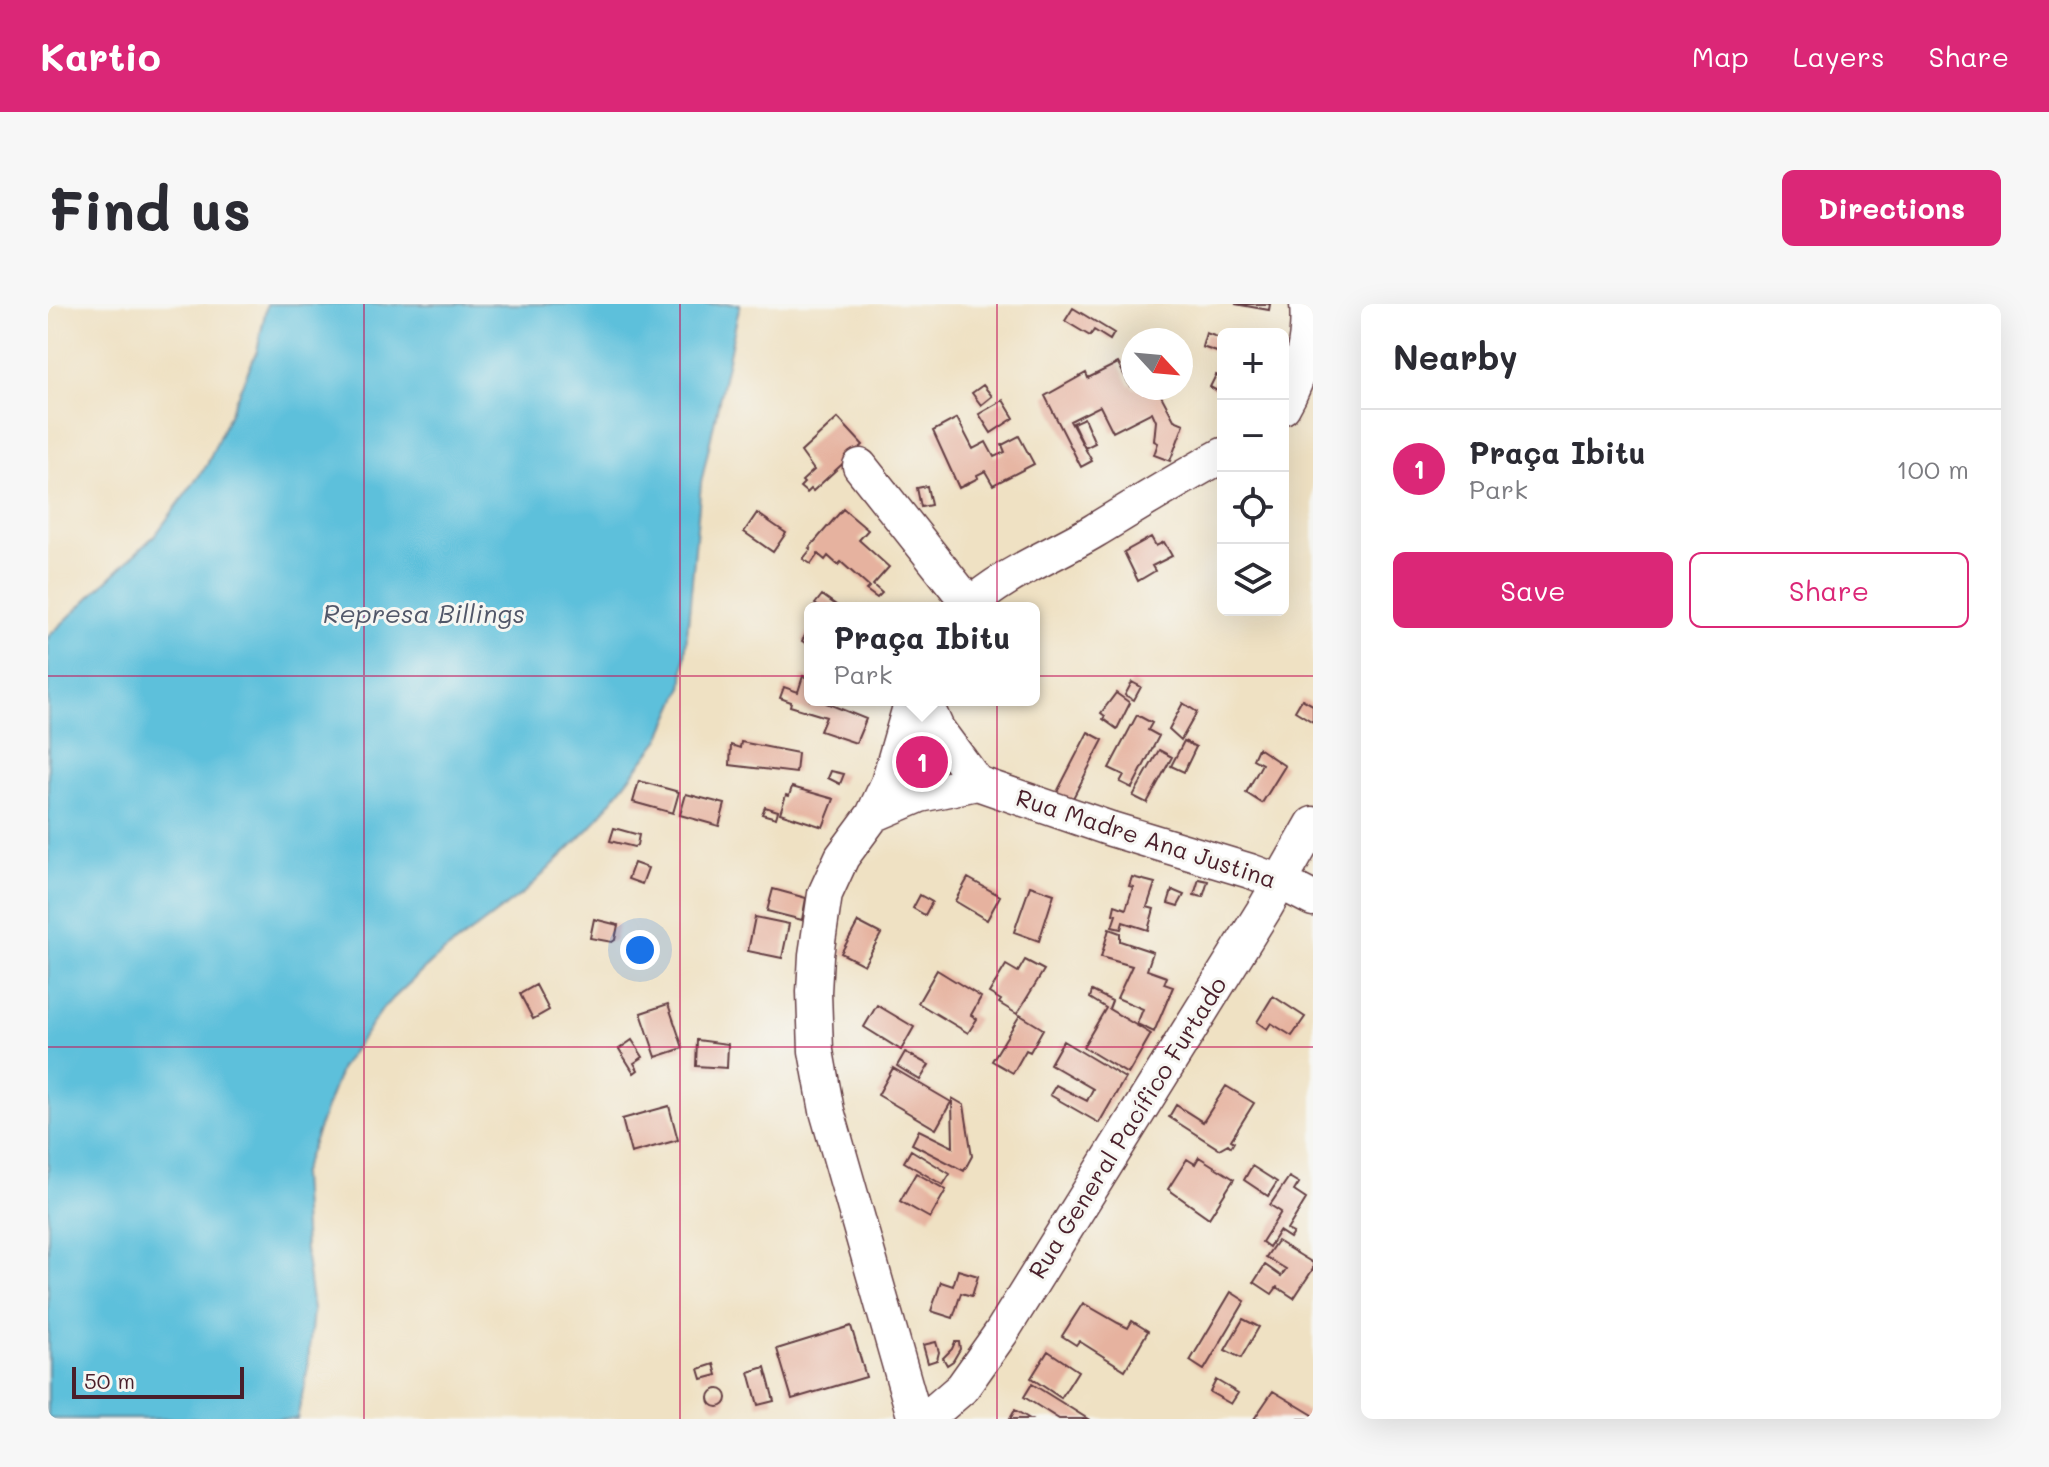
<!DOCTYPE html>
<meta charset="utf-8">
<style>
body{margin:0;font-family:Mali,sans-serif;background:#f7f7f7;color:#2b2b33}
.controls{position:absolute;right:24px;top:24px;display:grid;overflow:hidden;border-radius:12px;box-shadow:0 8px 32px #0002}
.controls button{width:72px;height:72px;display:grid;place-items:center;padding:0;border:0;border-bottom:2px solid #e1e1e2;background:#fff;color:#2b2b33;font:40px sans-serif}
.compass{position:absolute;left:1073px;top:24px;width:72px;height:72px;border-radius:50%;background:#fff;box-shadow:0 8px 32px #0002;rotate:116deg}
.scale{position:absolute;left:24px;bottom:20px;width:172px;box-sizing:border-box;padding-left:8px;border:4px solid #4a1f2b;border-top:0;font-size:22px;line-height:28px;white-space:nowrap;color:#4a1f2b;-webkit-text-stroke:6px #f6f6f2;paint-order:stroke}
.you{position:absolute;left:592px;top:646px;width:28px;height:28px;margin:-20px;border:6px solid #fff;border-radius:50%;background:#1a73e8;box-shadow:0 0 0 12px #1a73e833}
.badge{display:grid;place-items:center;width:52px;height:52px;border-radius:50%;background:#db2777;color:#fff;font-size:26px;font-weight:700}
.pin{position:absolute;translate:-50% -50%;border:4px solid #fff;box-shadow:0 2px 8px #0006}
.popup{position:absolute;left:756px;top:298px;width:236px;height:104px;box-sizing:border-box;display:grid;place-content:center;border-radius:12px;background:#fff;filter:drop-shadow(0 2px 6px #0005);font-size:26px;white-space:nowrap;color:#7c7c81}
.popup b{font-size:30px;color:#2b2b33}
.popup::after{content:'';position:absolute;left:50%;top:100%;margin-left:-16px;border:16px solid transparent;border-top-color:#fff}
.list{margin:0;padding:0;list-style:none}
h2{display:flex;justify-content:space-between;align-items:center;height:104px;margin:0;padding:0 32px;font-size:34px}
h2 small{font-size:26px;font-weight:400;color:#7c7c81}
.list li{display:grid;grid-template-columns:52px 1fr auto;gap:24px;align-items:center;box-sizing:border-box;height:120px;padding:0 32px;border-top:2px solid #e1e1e2}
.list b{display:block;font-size:30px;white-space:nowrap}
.list p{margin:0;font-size:26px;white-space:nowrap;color:#7c7c81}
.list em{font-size:26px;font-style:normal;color:#7c7c81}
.actions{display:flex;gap:16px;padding:24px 32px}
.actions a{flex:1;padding:18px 0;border:2px solid #db2777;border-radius:12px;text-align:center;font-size:28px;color:#db2777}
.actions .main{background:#db2777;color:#fff}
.icon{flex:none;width:44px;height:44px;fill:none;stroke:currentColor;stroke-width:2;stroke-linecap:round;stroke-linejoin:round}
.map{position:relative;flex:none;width:1265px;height:1115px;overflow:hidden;border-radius:12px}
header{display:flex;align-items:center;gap:48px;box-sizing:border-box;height:112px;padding:0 40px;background:#db2777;color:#fff}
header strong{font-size:38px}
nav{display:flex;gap:44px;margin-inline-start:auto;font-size:28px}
.intro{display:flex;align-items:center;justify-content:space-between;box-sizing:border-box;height:192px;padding:0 48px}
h1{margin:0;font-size:56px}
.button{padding:20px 36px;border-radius:12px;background:#db2777;color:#fff;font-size:28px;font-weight:700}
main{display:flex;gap:48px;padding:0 48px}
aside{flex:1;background:#fff;border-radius:12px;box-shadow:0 8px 32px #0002}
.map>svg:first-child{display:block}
</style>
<header>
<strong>Kartio</strong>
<nav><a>Map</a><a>Layers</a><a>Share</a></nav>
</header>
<div class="intro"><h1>Find us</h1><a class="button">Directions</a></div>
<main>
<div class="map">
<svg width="1265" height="1115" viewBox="0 0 1265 1115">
<rect width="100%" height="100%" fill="#f6f6f2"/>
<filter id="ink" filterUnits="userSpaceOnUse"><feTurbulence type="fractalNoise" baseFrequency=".0125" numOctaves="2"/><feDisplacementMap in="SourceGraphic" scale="16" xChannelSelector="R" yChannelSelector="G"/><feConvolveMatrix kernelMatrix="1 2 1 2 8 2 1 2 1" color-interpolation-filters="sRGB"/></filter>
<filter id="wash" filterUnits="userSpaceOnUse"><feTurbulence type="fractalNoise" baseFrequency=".006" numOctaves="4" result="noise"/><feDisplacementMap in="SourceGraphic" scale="32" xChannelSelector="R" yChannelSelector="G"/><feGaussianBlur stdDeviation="1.8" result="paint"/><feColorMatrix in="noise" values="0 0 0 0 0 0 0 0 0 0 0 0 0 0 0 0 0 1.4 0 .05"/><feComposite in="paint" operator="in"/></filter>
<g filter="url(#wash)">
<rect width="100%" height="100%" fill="#efe1c3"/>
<path fill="#90d189" stroke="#6d785a" stroke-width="2" d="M 874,438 C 882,448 884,457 878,468 L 859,472 Z"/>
<path fill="#5dc0db" stroke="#547083" stroke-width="2" d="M 219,0 L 692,0 L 653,179 L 634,385 L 612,435 L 543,523 L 479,586 L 386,656 L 336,703 L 293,764 L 253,871 L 257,946 L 265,1006 L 259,1068 L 249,1115 L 0,1115 L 0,333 L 108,230 L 159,161 L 209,47 Z"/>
<g id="blocks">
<path fill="#e6b29f" d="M 1187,0 L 1222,0 L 1221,6 Z
M 1025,4 L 1066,29 L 1062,36 L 1046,26 L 1042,32 L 1017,17 Z
M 1158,29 L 1175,35 L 1175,50 L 1154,43 Z
M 1070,59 L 1082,82 L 1085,80 L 1085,84 L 1109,84 L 1126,116 L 1136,120 L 1122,157 L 1106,151 L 1110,139 L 1106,137 L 1108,117 L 1104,108 L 1065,128 L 1052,102 L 1022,117 L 1044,157 L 1033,163 L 997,92 L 1038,69 L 1040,74 Z
M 1168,71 L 1175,74 L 1175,90 L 1162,83 Z
M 935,81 L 944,92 L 933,101 L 924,89 Z
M 955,96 L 966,114 L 943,129 L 931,110 Z
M 790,114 L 815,141 L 765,187 L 763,185 L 759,189 L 752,183 L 756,179 L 754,177 L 766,166 L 753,148 Z
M 909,114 L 925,145 L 938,138 L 946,153 L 957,148 L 954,141 L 971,132 L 986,160 L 945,181 L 937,167 L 929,171 L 930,174 L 911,184 L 885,127 Z
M 1036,114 L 1047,139 L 1037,144 L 1025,119 Z
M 879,182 L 883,201 L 873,203 L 869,184 Z
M 795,205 L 820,226 L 811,236 L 841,263 L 825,281 L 834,289 L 829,294 L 818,286 L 821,283 L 793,258 L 790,261 L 780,252 L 777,256 L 770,250 L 763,260 L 755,255 L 763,245 L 761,244 Z
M 709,209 L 738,229 L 725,248 L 696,228 Z
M 1103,233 L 1108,242 L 1116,238 L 1124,252 L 1104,262 L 1107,267 L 1090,277 L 1076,248 Z
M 774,291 L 788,301 L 785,304 L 772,304 L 767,300 Z
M 762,323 L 762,342 L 754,337 Z
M 755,372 L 762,375 L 762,396 L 779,396 L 778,399 L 818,415 L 808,439 L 772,427 L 778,413 L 742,402 L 743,398 L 732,394 L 736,383 L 750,388 Z
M 1084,378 L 1093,383 L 1086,396 L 1077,391 Z
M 1068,389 L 1082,399 L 1069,425 L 1055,415 L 1057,412 L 1053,409 Z
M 1254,395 L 1265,401 L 1265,418 L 1247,407 Z
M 1135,399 L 1149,408 L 1133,436 L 1121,425 Z
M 1089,411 L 1104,419 L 1100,426 L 1111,432 L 1084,484 L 1072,478 L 1076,471 L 1061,464 Z
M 1040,428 L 1055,436 L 1023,498 L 1008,490 Z
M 1136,437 L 1148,443 L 1136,468 L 1123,462 Z
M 693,438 L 750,449 L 748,469 L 682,461 L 683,441 L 692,444 Z
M 1210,444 L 1237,462 L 1214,499 L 1198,489 L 1214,460 L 1205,455 Z
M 1111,446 L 1124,453 L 1099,499 L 1085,492 Z
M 783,467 L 796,470 L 792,480 L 780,474 Z
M 591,477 L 631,488 L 625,509 L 585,498 Z
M 744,483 L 786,495 L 775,523 L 732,509 L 738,491 L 741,492 Z
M 638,490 L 677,500 L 671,522 L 632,511 Z
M 717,503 L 730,507 L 728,514 L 714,510 Z
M 566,524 L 591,531 L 589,541 L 586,543 L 562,537 Z
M 586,559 L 600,564 L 594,580 L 580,575 Z
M 1084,573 L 1107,579 L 1099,603 L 1106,605 L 1100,626 L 1075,618 L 1073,625 L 1064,623 L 1068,611 L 1065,610 L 1067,601 L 1078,605 L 1085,583 L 1081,582 Z
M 920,574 L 952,592 L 939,616 L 907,597 Z
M 1151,575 L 1160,577 L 1155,593 L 1146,591 Z
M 982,582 L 1006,590 L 991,637 L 966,628 Z
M 725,585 L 758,594 L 754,616 L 719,607 Z
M 1124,586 L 1136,591 L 1130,602 L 1120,599 Z
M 872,591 L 884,598 L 877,611 L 865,604 Z
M 707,613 L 741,620 L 734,654 L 700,647 Z
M 546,615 L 570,621 L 567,636 L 564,638 L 542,634 Z
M 810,618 L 833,630 L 816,661 L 793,649 Z
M 1061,625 L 1072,629 L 1072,637 L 1105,648 L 1099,666 L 1119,673 L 1116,680 L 1125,683 L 1106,728 L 1089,720 L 1095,705 L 1069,694 L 1084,662 L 1053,653 Z
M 977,656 L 996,666 L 969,710 L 951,699 L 953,696 L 941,689 L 958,661 L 970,668 Z
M 889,666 L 933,693 L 923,711 L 929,715 L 920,729 L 870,699 Z
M 488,681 L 501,706 L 485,715 L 472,690 Z
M 1044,687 L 1064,697 L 1061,705 L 1103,730 L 1080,770 L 1035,743 L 1058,704 L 1042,694 Z
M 1225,692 L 1257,713 L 1244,732 L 1223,719 L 1219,725 L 1209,718 Z
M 620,700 L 635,744 L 608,753 L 593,709 Z
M 829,701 L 866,723 L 853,746 L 816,723 Z
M 972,711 L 995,725 L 982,748 L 978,746 L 965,769 L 944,757 Z
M 584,736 L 595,753 L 586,759 L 590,766 L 586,769 L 571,745 Z
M 649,736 L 680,740 L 679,764 L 648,762 Z
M 1015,737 L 1077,774 L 1051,819 L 1002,791 L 1008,781 L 1039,797 L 1045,785 L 1002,760 Z
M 857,748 L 881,761 L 872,776 L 849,762 Z
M 845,764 L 903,798 L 888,825 L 830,791 Z
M 1178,782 L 1206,799 L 1183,836 L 1186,838 L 1183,843 L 1180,840 L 1171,845 L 1121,813 L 1128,801 L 1155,818 Z
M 904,794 L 916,801 L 924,852 L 916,867 L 864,840 L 871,826 L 905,843 Z
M 621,802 L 630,836 L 583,849 L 574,815 Z
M 863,846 L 902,870 L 895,881 L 856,858 Z
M 1151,853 L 1186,875 L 1161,914 L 1120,885 L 1139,855 L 1147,860 Z
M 1204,862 L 1229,878 L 1220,892 L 1196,876 Z
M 868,869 L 898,886 L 882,914 L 852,897 Z
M 1241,873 L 1251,879 L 1246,887 L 1258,895 L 1239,926 L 1245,929 L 1242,934 L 1231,927 L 1221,943 L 1214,938 L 1233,908 L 1222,901 Z
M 1229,937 L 1265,959 L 1265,965 L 1246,994 L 1229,983 L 1224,990 L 1206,978 L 1217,961 L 1233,972 L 1238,965 L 1218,953 Z
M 910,966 L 930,972 L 924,992 L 913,989 L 905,1014 L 883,1007 L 893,978 L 905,982 Z
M 1183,988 L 1197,997 L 1156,1066 L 1142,1057 Z
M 1035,999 L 1070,1019 L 1080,1024 L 1084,1017 L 1100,1027 L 1077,1066 L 1031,1037 L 1028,1041 L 1014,1032 Z
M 1195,1015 L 1211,1023 L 1193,1054 L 1177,1046 Z
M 803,1022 L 818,1073 L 744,1095 L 729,1045 Z
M 888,1038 L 891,1048 L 889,1056 L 880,1059 L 875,1041 Z
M 907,1038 L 911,1038 L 912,1045 L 905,1057 L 899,1061 L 895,1054 L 904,1045 Z
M 1000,1047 L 1030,1067 L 1013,1094 L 983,1074 Z
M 666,1060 L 669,1071 L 654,1075 L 651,1065 Z
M 717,1063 L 726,1097 L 710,1101 L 701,1068 Z
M 1168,1076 L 1190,1089 L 1183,1100 L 1162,1088 Z
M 984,1080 L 1040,1115 L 1011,1115 L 976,1093 Z
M661 1094a9 9 0 1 1 18 0a9 9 0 1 1-18 0Z
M 1225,1087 L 1265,1111 L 1265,1115 L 1206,1115 Z
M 967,1106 L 982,1115 L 962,1115 Z"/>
</g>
</g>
<g filter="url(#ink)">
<use href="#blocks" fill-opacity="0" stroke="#633c42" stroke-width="2"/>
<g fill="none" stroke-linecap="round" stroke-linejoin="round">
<g stroke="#633c42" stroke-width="37">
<path id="minor" d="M 1235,103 C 1253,72 1262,35 1259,0
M 812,162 L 922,301
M 919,304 C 955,270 1004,252 1046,227 C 1089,201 1131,175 1175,151
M 864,396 L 840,479 L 825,511 L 794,553 L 777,590 L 768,651 L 766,688 L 768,747 L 779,807 L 867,1115
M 876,396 L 889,425 L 929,479
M 825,511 L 872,491 L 929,479 L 1063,525 L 1202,567 L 1232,578 L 1265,595
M 878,1115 L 914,1084 L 953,1029 L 1217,604 L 1265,520"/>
</g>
<use href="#minor" stroke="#fff" stroke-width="34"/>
</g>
</g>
<path fill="none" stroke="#c2185b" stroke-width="2" stroke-opacity="0.55" d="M 316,0 L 316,1115M 632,0 L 632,1115M 949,0 L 949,1115M 0,372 L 1265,372M 0,743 L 1265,743"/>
<g text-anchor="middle" stroke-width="6" stroke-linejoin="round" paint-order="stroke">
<g font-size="24" fill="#4a1f2b" stroke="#f6f6f2">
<text transform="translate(1098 535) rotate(18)" y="8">Rua Madre Ana Justina</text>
<text transform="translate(1080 824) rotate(-58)" y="8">Rua General Pacífico Furtado</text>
</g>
<g font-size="26" font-style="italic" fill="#515769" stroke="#f6f6f2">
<text x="376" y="319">Represa Billings</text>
</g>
</g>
</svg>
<div class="controls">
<button>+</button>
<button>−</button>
<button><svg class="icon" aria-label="locate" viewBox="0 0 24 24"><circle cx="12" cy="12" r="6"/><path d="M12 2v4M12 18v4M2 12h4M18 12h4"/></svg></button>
<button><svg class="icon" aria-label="layers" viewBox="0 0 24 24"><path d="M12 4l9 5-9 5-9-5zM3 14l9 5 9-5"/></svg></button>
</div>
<svg class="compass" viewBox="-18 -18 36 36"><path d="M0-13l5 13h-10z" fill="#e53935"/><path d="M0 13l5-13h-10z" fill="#7c7c81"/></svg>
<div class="scale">50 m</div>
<div class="you"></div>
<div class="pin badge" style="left:874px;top:458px">1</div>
<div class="popup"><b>Praça Ibitu</b>Park</div>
</div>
<aside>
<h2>Nearby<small></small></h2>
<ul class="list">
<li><span class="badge">1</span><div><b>Praça Ibitu</b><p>Park</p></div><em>100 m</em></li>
</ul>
<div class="actions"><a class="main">Save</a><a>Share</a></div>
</aside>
</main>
